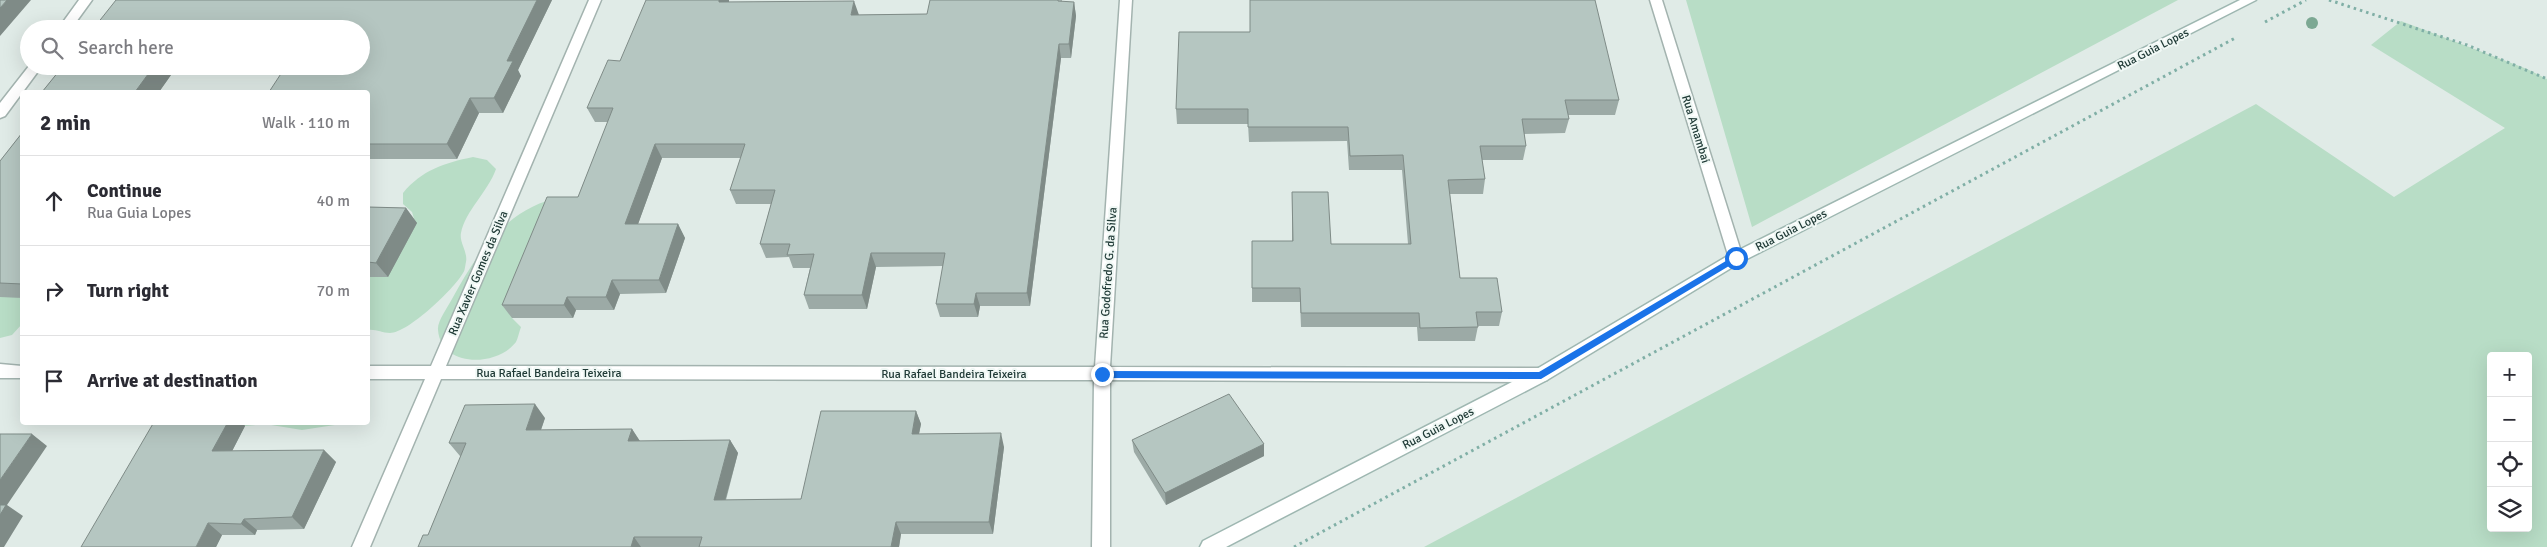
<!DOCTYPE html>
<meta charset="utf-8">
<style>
body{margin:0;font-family:Signika,sans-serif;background:#f7f7f7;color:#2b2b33}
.controls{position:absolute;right:15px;bottom:15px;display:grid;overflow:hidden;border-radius:5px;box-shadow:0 5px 20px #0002}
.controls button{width:45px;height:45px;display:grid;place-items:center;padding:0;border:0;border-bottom:1px solid #e1e1e2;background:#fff;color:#2b2b33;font:25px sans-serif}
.stop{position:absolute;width:15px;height:15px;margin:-11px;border:4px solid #1a73e8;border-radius:50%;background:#fff}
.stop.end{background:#1a73e8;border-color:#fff;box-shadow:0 1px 5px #0008}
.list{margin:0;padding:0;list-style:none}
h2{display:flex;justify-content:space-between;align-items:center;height:65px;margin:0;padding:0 20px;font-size:21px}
h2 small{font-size:16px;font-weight:400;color:#7c7c81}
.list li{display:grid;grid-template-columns:32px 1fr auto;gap:15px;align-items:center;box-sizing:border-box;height:90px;padding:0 20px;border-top:1px solid #e1e1e2}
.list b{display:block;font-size:19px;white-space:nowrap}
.list p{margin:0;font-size:16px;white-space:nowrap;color:#7c7c81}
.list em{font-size:16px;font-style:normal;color:#7c7c81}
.icon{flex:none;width:28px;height:28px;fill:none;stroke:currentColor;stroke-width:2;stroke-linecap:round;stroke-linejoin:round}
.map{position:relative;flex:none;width:2547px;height:547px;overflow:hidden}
.search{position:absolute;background:#fff;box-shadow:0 5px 20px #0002;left:20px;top:20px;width:350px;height:55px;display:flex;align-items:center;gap:12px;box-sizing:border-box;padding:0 18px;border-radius:28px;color:#7c7c81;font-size:19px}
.panel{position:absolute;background:#fff;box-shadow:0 5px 20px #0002;left:20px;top:90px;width:350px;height:335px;border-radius:5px}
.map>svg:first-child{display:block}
</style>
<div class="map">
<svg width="2547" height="547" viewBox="0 0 2547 547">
<rect width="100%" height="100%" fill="#e0ebe7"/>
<path fill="#b8ddc6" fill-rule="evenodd" d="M 1686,0 L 2178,0 L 1752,227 Z
M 2401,21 L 2527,69 L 2547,79 L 2547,547 L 1424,547 L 2256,104 L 2394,197 L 2505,128 L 2371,45 ZM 2491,356 L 2528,356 L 2528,528 L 2491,528 Z
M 473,157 L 487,160 L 496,169 C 488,192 465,211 461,233 C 459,242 468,252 466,262 C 465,266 465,271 463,273 C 454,289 408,333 390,333 C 382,333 376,329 368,330 L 368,278 L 415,222 L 412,212 L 403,204 L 403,193 C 422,170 444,163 473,157 Z
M 562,197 L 583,200 L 512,318 L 521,327 C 519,332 518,338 516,342 C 497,367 441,368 438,330 C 437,321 448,307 452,299 C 477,253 507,207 562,197 Z
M 13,295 L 22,299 L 22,324 L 12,335 L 0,338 L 0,297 Z
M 234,423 L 348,423 L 302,430 L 265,424 L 245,426 Z"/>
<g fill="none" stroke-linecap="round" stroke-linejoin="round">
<g stroke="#a3b3af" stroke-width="3">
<path id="minor" d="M 79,0 L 92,0 L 71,29 L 58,29 Z
M 589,0 L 601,0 L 446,366 L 1095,367 L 1120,0 L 1132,0 L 1110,367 L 1541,368 L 1547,370 L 1549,375 L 1547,380 L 1541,382 L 1110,380 L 1110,547 L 1092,547 L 1094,380 L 441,379 L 370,547 L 352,547 L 425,379 L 368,379 L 368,366 L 431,366 Z
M 1650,0 L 1662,0 L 1743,258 L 1741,262 L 1731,262 L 1729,258 Z
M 29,66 L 42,66 L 5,116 L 0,118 L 0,103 Z
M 0,364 L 22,366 L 22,378 L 0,378 Z"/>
</g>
<g stroke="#9eb7b1" stroke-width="3">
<path id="secondary" d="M 2240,0 L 2256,0 L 1741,262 L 1547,380 L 1226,547 L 1200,547 L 1203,541 L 1535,370 L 1731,254 Z"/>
</g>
<path stroke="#80afa6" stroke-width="3" stroke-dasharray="2.5 4" stroke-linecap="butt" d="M 2329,0 L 2467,45 L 2547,79
M 2265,22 L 2306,0
M 1294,547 L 2237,37"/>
<use href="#minor" fill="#fff" fill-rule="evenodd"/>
<use href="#secondary" fill="#fff" fill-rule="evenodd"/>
</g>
<circle fill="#7ca893" cx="2312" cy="23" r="6"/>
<path fill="#9caaa6" d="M 116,0 L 552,0 L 518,70 L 521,76 L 503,113 L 479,113 L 457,159 L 368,159 L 368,92 L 281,75 L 171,75 L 159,92 L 42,92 L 63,66 L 361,66 Z
M 1062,0 L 1062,2 L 1074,2 L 1076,16 L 1071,58 L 1061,58 L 1030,306 L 980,306 L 978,317 L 940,317 L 936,304 L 943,266 L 876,267 L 867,309 L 809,309 L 804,295 L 810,268 L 793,268 L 789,257 L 766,258 L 760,244 L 771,204 L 736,204 L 730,190 L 741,158 L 662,158 L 638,224 L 678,224 L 685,238 L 666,293 L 620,294 L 614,310 L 576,310 L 573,318 L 512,318 L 502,305 L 578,197 L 608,122 L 595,122 L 587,108 L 620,61 L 729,2 L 858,15 L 927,14 Z
M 1250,32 L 1619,100 L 1615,115 L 1568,115 L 1569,119 L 1565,133 L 1524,134 L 1526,146 L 1523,160 L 1482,160 L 1485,179 L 1483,194 L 1450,194 L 1460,278 L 1502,312 L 1499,326 L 1478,326 L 1475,341 L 1418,341 L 1417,327 L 1301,327 L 1300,302 L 1252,302 L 1252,241 L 1292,241 L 1292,192 L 1331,244 L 1408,244 L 1402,170 L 1349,170 L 1347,141 L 1249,142 L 1248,124 L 1177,124 L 1176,109 Z
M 22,133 L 22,298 L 0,297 L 0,161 Z
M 368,207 L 406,208 L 417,223 L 388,277 L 368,277 Z
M 916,411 L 921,424 L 919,434 L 1004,447 L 993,534 L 901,534 L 899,547 L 418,547 L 428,535 L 461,456 L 460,456 L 449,443 L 545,418 L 541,430 L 632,429 L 640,441 L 730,440 L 738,453 L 726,500 L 801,499 Z
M 154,422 L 242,422 L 245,426 L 232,451 L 324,450 L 336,462 L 304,529 L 257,530 L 255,535 L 222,535 L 216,547 Z
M 1132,440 L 1264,444 L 1264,456 L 1166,505 L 1134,452 Z"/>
<path fill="#7f8b87" d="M 7,0 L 31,0 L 0,36 L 0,8 Z
M 537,0 L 552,0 L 518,70 L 521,76 L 503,113 L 494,98 L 507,61 Z
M 719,0 L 729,0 L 729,2 L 719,2 Z
M 854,1 L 859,15 L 851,15 Z
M 1074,2 L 1076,16 L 1071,58 L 1069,44 Z
M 1059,44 L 1061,58 L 1030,306 L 1027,293 Z
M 154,66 L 164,66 L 171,75 L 159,92 L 135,92 Z
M 470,98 L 479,113 L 457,159 L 447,144 Z
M 655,144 L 662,158 L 633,238 L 625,224 Z
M 406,208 L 417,223 L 388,277 L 376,263 Z
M 678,224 L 685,238 L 666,293 L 659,280 Z
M 871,253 L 876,267 L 867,309 L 862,295 Z
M 612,280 L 620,294 L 614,310 L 606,297 Z
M 976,293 L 980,306 L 978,317 L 974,304 Z
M 567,297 L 576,310 L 573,318 L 564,305 Z
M 535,404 L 545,418 L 536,444 L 526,430 Z
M 916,411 L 921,424 L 916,448 L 912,434 Z
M 228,422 L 242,422 L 245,426 L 226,463 L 212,451 Z
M 632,429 L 641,443 L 628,441 Z
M 1001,433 L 1004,447 L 993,534 L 989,522 Z
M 32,434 L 47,446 L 7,505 L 23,516 L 4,547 L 0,547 L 0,480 Z
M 730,440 L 738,453 L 722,512 L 714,500 Z
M 1264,444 L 1264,456 L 1166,505 L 1165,493 Z
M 324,450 L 336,462 L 304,529 L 292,517 Z
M 244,519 L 257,530 L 255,535 L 241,524 Z
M 896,522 L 901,534 L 899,547 L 891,547 Z
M 208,523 L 222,535 L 216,547 L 196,547 Z
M 634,537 L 641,547 L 631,547 Z"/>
<path fill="#b5c6c1" stroke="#7f8b87" d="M 0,0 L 7,0 L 0,8 Z
M 116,0 L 537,0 L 507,61 L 513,61 L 494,98 L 470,98 L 447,144 L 368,144 L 368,92 L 269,92 L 286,66 L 361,66 L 361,29 L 93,29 Z
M 646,0 L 719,0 L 719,2 L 854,1 L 851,15 L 927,14 L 930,0 L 1058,0 L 1058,1 L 1074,2 L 1069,44 L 1059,44 L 1027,293 L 976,293 L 974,304 L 936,304 L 945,253 L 871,253 L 862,295 L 804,295 L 814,254 L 787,255 L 790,244 L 760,244 L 775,190 L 730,190 L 745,144 L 655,144 L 625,224 L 678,224 L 659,280 L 612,280 L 606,297 L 567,297 L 564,305 L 502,305 L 547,197 L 578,197 L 613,108 L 587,108 L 608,60 L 620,61 Z
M 1250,0 L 1595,0 L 1619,100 L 1565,100 L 1569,119 L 1522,119 L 1526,146 L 1480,146 L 1485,179 L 1448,180 L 1460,278 L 1497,278 L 1502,312 L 1476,312 L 1478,327 L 1420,328 L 1419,313 L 1301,313 L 1300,288 L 1252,288 L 1252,241 L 1293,241 L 1292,192 L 1328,192 L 1331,244 L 1411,244 L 1403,155 L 1350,156 L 1348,127 L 1248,127 L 1248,109 L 1176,109 L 1179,32 L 1250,32 Z
M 63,66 L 154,66 L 135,92 L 42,92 Z
M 22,133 L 22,284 L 0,283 L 0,161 Z
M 368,207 L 406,208 L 376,263 L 368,262 Z
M 1229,394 L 1264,444 L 1165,493 L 1132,440 Z
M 535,404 L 526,430 L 632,429 L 628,441 L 730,440 L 714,500 L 801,499 L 821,411 L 916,411 L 912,434 L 1001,433 L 989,522 L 896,522 L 891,547 L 699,547 L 702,537 L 634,537 L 631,547 L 418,547 L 423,535 L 428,535 L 466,443 L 449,443 L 465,405 Z
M 154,422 L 228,422 L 212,451 L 324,450 L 292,517 L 244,519 L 241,524 L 208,523 L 196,547 L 81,547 Z
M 0,434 L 32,434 L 0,480 Z
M 0,505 L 6,505 L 0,515 Z"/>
<path fill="#1a73e8" d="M 1736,255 L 1739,256 L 1739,260 L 1541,379 L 1102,378 L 1097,374 L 1102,371 L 1539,372 Z"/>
<g text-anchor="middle" stroke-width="4" stroke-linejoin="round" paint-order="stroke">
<g font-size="12" fill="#203b37" stroke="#f0f8f5">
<text transform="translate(2153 49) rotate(-27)" y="4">Rua Guia Lopes</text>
<text transform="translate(1696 129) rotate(73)" y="4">Rua Amambai</text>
<text transform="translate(1791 230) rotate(-27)" y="4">Rua Guia Lopes</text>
<text transform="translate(478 273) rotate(-67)" y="4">Rua Xavier Gomes da Silva</text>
<text transform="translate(1108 273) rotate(-86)" y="4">Rua Godofredo G. da Silva</text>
<text x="549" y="377">Rua Rafael Bandeira Teixeira</text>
<text x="954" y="378">Rua Rafael Bandeira Teixeira</text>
<text transform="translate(1438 428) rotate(-27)" y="4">Rua Guia Lopes</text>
</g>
</g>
</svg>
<div class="controls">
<button>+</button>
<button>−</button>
<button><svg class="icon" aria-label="locate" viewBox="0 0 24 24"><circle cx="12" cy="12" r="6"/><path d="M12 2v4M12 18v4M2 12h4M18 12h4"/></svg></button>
<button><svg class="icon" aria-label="layers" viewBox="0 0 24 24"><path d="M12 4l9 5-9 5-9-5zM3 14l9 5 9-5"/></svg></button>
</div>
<div class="stop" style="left:1736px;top:258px"></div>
<div class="stop end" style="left:1102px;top:374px"></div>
<div class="search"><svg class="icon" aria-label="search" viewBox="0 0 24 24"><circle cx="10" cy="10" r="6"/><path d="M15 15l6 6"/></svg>Search here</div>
<section class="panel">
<h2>2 min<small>Walk · 110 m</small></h2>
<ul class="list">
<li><svg class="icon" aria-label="ahead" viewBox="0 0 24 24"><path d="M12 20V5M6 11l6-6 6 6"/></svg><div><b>Continue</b><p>Rua Guia Lopes</p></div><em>40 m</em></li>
<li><svg class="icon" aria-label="right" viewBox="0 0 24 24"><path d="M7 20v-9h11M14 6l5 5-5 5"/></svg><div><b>Turn right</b></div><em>70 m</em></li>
<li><svg class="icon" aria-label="arrive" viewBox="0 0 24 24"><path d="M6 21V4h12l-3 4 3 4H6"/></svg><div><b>Arrive at destination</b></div></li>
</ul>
</section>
</div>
